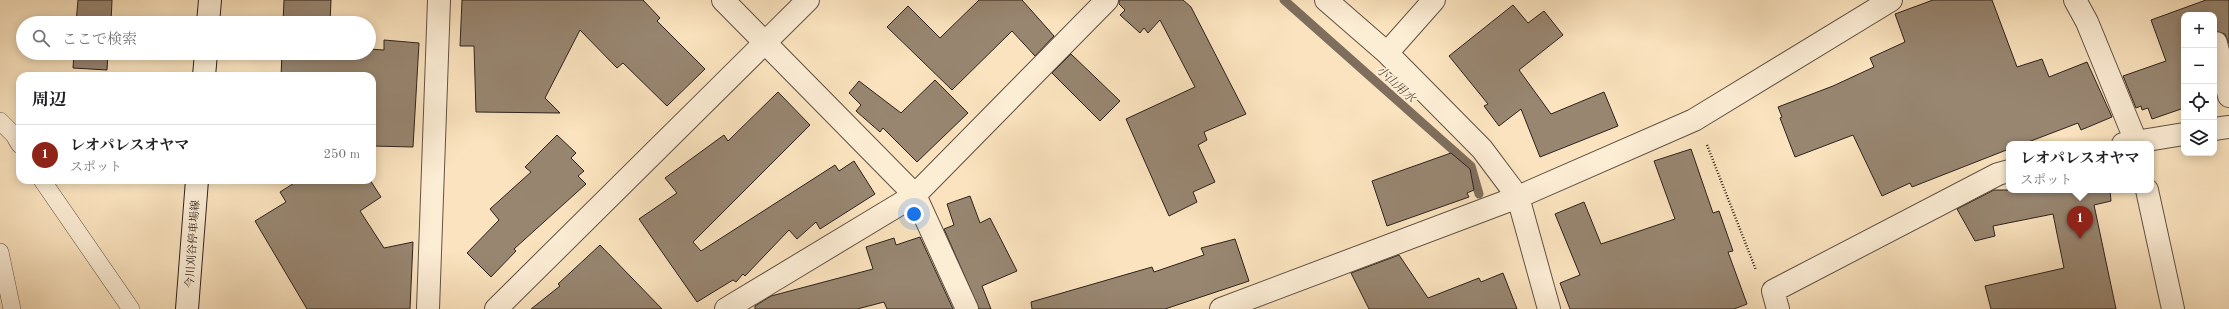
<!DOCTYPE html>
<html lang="ja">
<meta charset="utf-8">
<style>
body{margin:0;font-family:"Old Standard TT","Noto Serif JP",serif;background:#f6f6f6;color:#202124}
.controls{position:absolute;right:12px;top:12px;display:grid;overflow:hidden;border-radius:8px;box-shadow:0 2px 10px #0003}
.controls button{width:36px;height:36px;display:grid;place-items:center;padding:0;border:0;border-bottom:1px solid #e0e0e0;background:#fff;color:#202124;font:20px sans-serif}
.you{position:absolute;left:914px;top:214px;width:14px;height:14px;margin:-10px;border:3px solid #fff;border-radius:50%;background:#1a73e8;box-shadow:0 0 0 6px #1a73e833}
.badge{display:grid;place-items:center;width:26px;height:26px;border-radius:50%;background:#8f2418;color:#fff;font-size:13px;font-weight:700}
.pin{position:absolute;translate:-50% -33px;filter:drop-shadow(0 1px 2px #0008)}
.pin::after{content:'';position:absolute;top:21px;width:14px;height:12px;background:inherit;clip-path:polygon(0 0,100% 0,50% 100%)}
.popup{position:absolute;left:2006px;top:141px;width:148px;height:52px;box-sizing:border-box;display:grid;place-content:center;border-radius:8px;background:#fff;filter:drop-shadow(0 1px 3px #0005);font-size:13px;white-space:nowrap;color:#757577}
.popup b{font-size:15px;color:#202124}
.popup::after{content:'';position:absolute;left:50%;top:100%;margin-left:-8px;border:8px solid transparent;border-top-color:#fff}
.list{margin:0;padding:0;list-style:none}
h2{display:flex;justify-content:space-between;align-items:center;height:52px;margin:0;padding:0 16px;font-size:17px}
h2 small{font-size:13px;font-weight:400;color:#757577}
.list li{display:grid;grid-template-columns:26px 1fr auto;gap:12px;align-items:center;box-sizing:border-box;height:60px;padding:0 16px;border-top:1px solid #e0e0e0}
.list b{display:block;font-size:15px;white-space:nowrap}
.list p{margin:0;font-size:13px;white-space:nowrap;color:#757577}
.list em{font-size:13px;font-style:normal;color:#757577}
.icon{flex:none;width:22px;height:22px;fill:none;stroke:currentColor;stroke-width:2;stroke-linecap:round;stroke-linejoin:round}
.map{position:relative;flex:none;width:2229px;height:309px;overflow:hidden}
.search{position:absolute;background:#fff;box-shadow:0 2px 10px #0003;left:16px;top:16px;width:360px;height:44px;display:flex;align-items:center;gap:10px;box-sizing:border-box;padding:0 14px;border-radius:22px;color:#757577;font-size:15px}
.panel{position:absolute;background:#fff;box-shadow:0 2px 10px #0003;left:16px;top:72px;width:360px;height:112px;border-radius:12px}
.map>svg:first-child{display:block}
</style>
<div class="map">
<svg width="2229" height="309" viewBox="0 0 2229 309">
<rect width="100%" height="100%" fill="#fae3be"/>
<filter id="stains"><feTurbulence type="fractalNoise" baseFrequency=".005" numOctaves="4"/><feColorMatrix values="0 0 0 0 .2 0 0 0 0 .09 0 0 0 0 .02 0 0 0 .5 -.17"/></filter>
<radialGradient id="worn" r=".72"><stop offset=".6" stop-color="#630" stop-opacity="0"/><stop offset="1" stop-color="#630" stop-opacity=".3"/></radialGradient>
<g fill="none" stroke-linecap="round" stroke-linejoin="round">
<path stroke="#7f6e5d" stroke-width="9" d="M 1284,0 L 1471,166 L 1479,194"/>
</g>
<path fill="#988671" stroke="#2e221d" d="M 78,0 L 112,0 L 111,23 L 76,23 Z
M 284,0 L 331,0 L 330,23 L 283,23 Z
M 462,0 L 643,0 L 660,18 L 657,21 L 705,69 L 667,106 L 623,63 L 617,68 L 580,30 L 545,98 L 560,113 L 476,112 L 474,46 L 460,46 Z
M 979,0 L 1022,0 L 1054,36 L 1035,56 L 1012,31 L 952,90 L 887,27 L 908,6 L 940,38 Z
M 1119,0 L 1183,0 L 1191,7 L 1246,114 L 1204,132 L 1207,140 L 1198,145 L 1215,182 L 1193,192 L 1197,202 L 1169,216 L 1126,119 L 1195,87 L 1160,20 L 1148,33 L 1144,28 L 1140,33 L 1120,15 L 1125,10 L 1119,4 Z
M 1933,0 L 1992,0 L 2017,67 L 2042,59 L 2049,77 L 2087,62 L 2112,117 L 2081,130 L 2078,123 L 2023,144 L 2009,144 L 2009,149 L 1912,187 L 1910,183 L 1882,196 L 1853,135 L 1795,157 L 1780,118 L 1782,117 L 1778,107 L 1833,86 L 1874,67 L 1870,58 L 1905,42 L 1895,14 Z
M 2206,0 L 2229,0 L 2229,44 L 2225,34 L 2214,31 L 2214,15 L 2184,15 L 2184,108 L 2152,119 L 2148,108 L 2142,110 L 2141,106 L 2136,108 L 2123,76 L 2166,61 L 2151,20 Z
M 1513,5 L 1528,23 L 1544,11 L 1563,35 L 1519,70 L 1551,114 L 1604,92 L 1618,126 L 1540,157 L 1521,109 L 1499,126 L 1484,106 L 1488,104 L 1449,56 Z
M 384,40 L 419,43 L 413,147 L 372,146 L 372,76 L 281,76 L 282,53 L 369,53 L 369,49 L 384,50 Z
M 74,53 L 108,53 L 107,70 L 73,68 Z
M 1071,54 L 1120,101 L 1100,121 L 1052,73 Z
M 935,80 L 968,113 L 917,162 L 883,128 L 880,132 L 856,111 L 861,105 L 849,93 L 859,81 L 901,113 Z
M 778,92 L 810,125 L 693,242 L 701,251 L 835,165 L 839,171 L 854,161 L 875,194 L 820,229 L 816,222 L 797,239 L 789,230 L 745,276 L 743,274 L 736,282 L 733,280 L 697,302 L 639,219 L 677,193 L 665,178 L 724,135 L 728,141 Z
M 557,135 L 576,153 L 571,158 L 584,171 L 578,176 L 586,184 L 514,249 L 516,251 L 491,277 L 467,253 L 499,220 L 490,209 L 531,172 L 525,167 Z
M 1691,149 L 1713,213 L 1719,211 L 1733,251 L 1728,252 L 1747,304 L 1734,309 L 1570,309 L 1560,283 L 1580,275 L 1555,214 L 1584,202 L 1601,244 L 1675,219 L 1654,161 Z
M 1451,153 L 1470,169 L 1474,190 L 1467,193 L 1469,197 L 1387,226 L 1372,181 Z
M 299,180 L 370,180 L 381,197 L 360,211 L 384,248 L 413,242 L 410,309 L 307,309 L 255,221 L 286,202 L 280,192 Z
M 1994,190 L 2110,190 L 2111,201 L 2094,205 L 2116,309 L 1991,309 L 1985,286 L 2064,268 L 2053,214 L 1993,226 L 1995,236 L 1975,241 L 1957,209 Z
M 970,196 L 980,223 L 990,218 L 1017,271 L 982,286 L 991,309 L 979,309 L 944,229 L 954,225 L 947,204 Z
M 920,237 L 953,309 L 887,309 L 884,302 L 857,309 L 755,309 L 755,306 L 771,296 L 873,269 L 866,247 L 894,238 L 896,245 Z
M 1235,239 L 1249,281 L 1165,309 L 1032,309 L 1031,302 L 1152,267 L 1154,272 L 1204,255 L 1201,248 Z
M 600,245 L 662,309 L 531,309 L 560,286 L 558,284 Z
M 1399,255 L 1428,298 L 1479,278 L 1481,282 L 1503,273 L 1517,309 L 1369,309 L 1351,273 Z"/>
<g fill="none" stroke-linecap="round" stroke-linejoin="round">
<g stroke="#615245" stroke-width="18">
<path id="lane" d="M 0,121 L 14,135 L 20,145
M 42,180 L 131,309
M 0,252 L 12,309"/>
</g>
<g stroke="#615245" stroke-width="24">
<path id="street" d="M 723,0 L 915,195 L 967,309
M 1326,0 L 1387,53 L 1482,149 L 1518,197 L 1694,120 L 1891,0
M 2075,0 L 2087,22 L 2137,144
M 2216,43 L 2229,96
M 1387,53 L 1434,0
M 2214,129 L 2229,127
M 2123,144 L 2184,134
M 2147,190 L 2173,309
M 428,309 L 439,0
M 496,309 L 808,0
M 726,309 L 915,195 L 1107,0
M 1221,309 L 1518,197 L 1549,309
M 1778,309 L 1773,291 L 1998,174 L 2009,171"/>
</g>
<g stroke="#2e221d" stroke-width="24">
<path id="secondary" d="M 208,23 L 210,0
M 204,76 L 206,53
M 187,309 L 197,180"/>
</g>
<path stroke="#2e221d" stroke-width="2.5" stroke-dasharray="1 2" stroke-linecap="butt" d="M 1707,145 L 1756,270"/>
<use href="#lane" stroke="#fcedd5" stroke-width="17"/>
<use href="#street" stroke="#fcedd5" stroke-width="22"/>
<use href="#secondary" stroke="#fcedd5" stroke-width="22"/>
</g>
<g text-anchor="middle" stroke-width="3.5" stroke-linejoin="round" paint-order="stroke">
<g font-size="11" fill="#2e221d" stroke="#fcedd5">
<text transform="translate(192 244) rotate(-86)" y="4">今川刈谷停車場線</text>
</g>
<g font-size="12" font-style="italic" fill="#5d4e42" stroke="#fcedd5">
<text transform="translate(1396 84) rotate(42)" y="4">小山用水</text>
</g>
</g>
<rect width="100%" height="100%" filter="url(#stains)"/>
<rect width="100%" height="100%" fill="url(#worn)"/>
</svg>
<div class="controls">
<button>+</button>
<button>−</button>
<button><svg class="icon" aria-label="locate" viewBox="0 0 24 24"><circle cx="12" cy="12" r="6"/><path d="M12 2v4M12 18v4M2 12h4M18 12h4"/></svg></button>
<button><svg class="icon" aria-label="layers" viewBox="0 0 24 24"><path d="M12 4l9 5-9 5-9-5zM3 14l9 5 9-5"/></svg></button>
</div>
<div class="you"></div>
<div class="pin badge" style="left:2080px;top:239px">1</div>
<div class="popup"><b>レオパレスオヤマ</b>スポット</div>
<div class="search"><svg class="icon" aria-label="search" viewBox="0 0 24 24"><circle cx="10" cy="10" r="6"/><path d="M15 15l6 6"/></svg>ここで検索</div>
<section class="panel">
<h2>周辺<small></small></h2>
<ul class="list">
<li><span class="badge">1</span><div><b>レオパレスオヤマ</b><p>スポット</p></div><em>250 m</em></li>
</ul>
</section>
</div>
